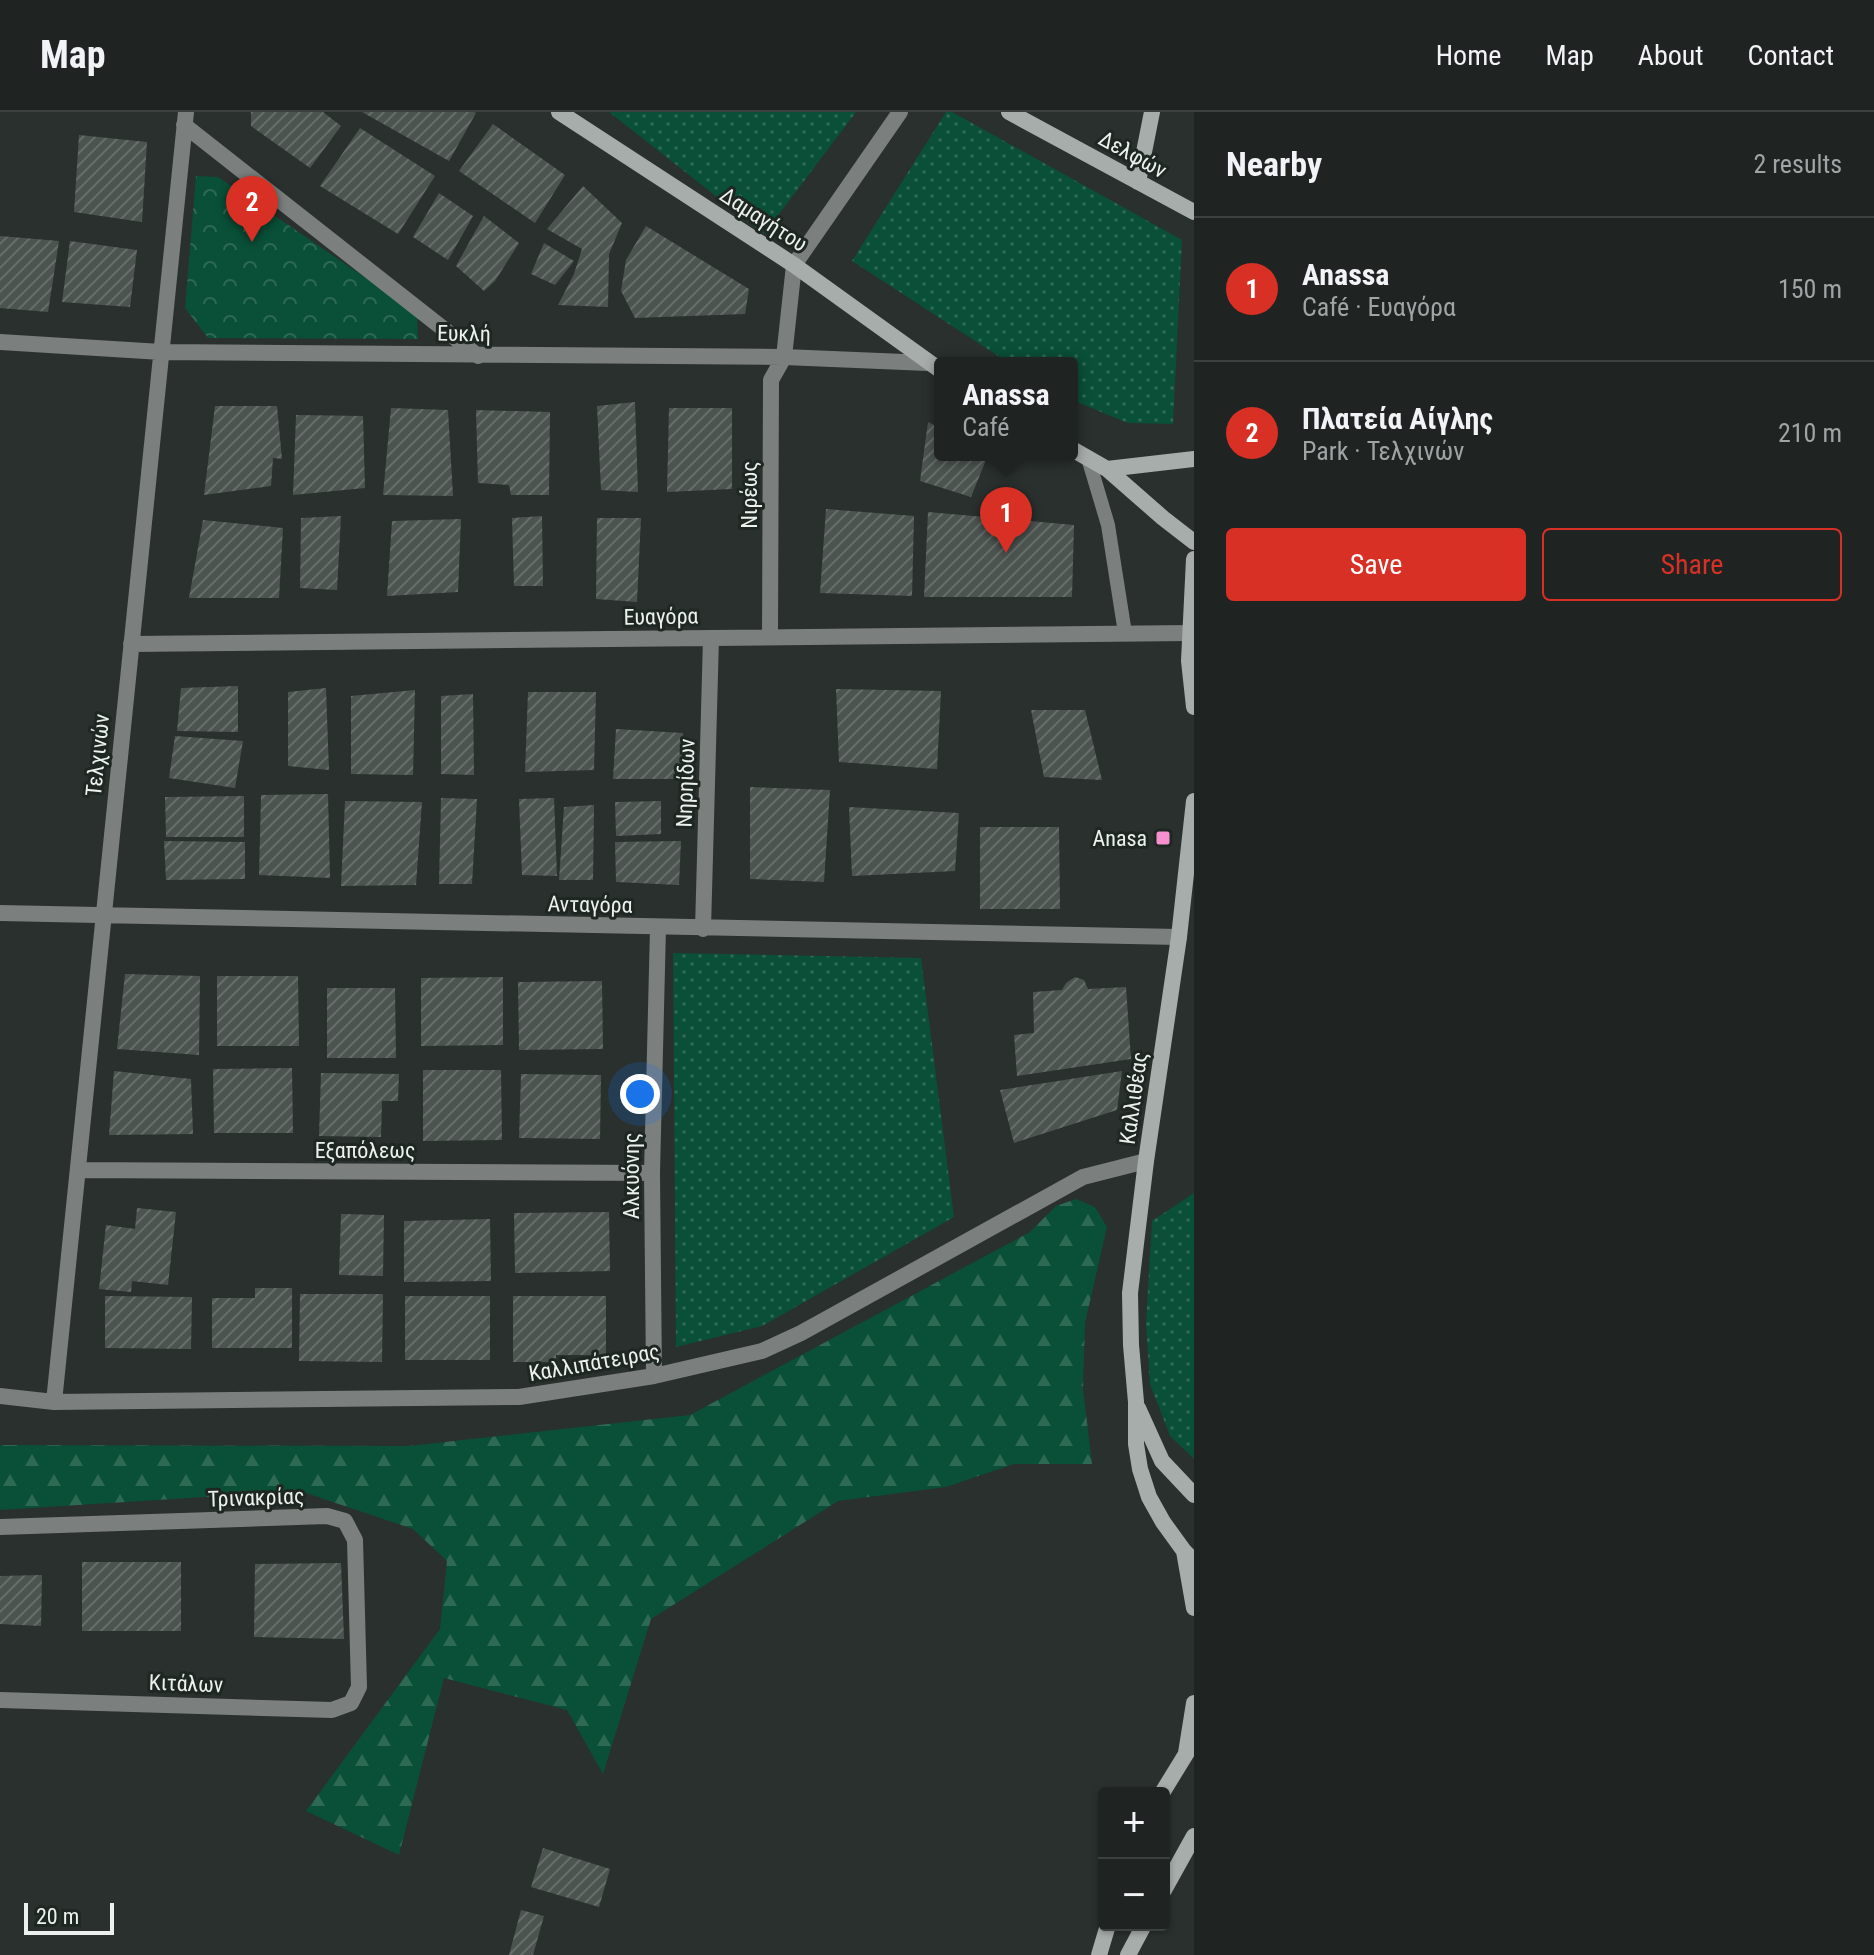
<!DOCTYPE html>
<meta charset="utf-8">
<style>
body{margin:0;font-family:"Roboto Condensed",sans-serif;background:#272c2a;color:#f1f3f6}
.controls{position:absolute;right:24px;bottom:24px;display:grid;overflow:hidden;border-radius:8px;box-shadow:0 2px 6px #0004}
.controls button{width:72px;height:72px;display:grid;place-items:center;padding:0;border:0;border-bottom:2px solid #3c4140;background:#1f2422;color:#f1f3f6;font:40px sans-serif}
.scale{position:absolute;left:24px;bottom:20px;width:90px;box-sizing:border-box;padding-left:8px;border:4px solid #ecf1ef;border-top:0;font-size:22px;line-height:28px;white-space:nowrap;color:#ecf1ef;-webkit-text-stroke:6px #1f2723;paint-order:stroke}
.you{position:absolute;left:640px;top:982px;width:28px;height:28px;margin:-20px;border:6px solid #fff;border-radius:50%;background:#1a73e8;box-shadow:0 0 0 12px #1a73e833}
.badge{display:grid;place-items:center;width:52px;height:52px;border-radius:50%;background:#d93025;color:#fff;font-size:26px;font-weight:700}
.pin{position:absolute;translate:-50% -66px;filter:drop-shadow(0 2px 4px #0008)}
.pin::after{content:'';position:absolute;top:42px;width:28px;height:24px;background:inherit;clip-path:polygon(0 0,100% 0,50% 100%)}
.popup{position:absolute;left:934px;top:245px;width:144px;height:104px;box-sizing:border-box;display:grid;place-content:center;border-radius:8px;background:#1f2422;filter:drop-shadow(0 2px 6px #0005);font-size:26px;white-space:nowrap;color:#a1a4a5}
.popup b{font-size:30px;color:#f1f3f6}
.popup::after{content:'';position:absolute;left:50%;top:100%;margin-left:-16px;border:16px solid transparent;border-top-color:#1f2422}
.list{margin:0;padding:0;list-style:none}
h2{display:flex;justify-content:space-between;align-items:center;height:104px;margin:0;padding:0 32px;font-size:34px}
h2 small{font-size:26px;font-weight:400;color:#a1a4a5}
.list li{display:grid;grid-template-columns:52px 1fr auto;gap:24px;align-items:center;box-sizing:border-box;height:144px;padding:0 32px;border-top:2px solid #3c4140}
.list b{display:block;font-size:30px;white-space:nowrap}
.list p{margin:0;font-size:26px;white-space:nowrap;color:#a1a4a5}
.list em{font-size:26px;font-style:normal;color:#a1a4a5}
.actions{display:flex;gap:16px;padding:24px 32px}
.actions a{flex:1;padding:18px 0;border:2px solid #d93025;border-radius:8px;text-align:center;font-size:28px;color:#d93025}
.actions .main{background:#d93025;color:#fff}
.map{position:relative;flex:none;width:1194px;height:1843px;overflow:hidden}
header{display:flex;align-items:center;gap:48px;box-sizing:border-box;height:112px;padding:0 40px;background:#1f2422;border-bottom:2px solid #3c4140}
header strong{font-size:38px}
nav{display:flex;gap:44px;margin-inline-start:auto;font-size:28px}
main{display:flex}
aside{flex:1;background:#1f2422}
.map>svg:first-child{display:block}
</style>
<header>
<strong>Map</strong>
<nav><a>Home</a><a>Map</a><a>About</a><a>Contact</a></nav>
</header>
<main>
<div class="map">
<svg width="1194" height="1843" viewBox="0 0 1194 1843">
<defs>
<pattern id="grass-dots" width="8" height="8" patternUnits="userSpaceOnUse" patternTransform="scale(2)"><rect width="8" height="8" fill="#0a4f37"/><path d="M2 2h.1M6 6h.1" fill="none" stroke="#2e6954" stroke-width="1.8" stroke-linecap="round"/></pattern>
<pattern id="forest-firs" width="22" height="20" patternUnits="userSpaceOnUse" patternTransform="scale(2)"><rect width="22" height="20" fill="#0a4f37"/><path d="M5 1l3.5 6h-7zM16 11l3.5 6h-7z" fill="#2e6954"/></pattern>
<pattern id="park-crowns" width="20" height="18" patternUnits="userSpaceOnUse" patternTransform="scale(2)"><rect width="20" height="18" fill="#0a4f37"/><path d="M2 6a3 3 0 1 1 6 0M12 15a3 3 0 1 1 6 0" fill="none" stroke="#2e6954"/></pattern>
<pattern id="building-hatch" width="6" height="6" patternUnits="userSpaceOnUse" patternTransform="scale(2)"><rect width="6" height="6" fill="#4c5450"/><path d="M-1 1l2-2M0 6l6-6M5 7l2-2" fill="none" stroke="#666d6a"/></pattern>
</defs>
<rect width="100%" height="100%" fill="#29302d"/>
<path fill="url(#grass-dots)" d="M 609,0 L 856,0 L 764,122 Z
M 946,0 L 952,0 L 1182,128 L 1173,312 L 1128,311 L 1072,288 L 1072,251 L 1009,251 L 852,149 Z
M 673,841 L 921,846 L 954,1105 L 762,1214 L 676,1235 Z
M 1194,1081 L 1194,1347 L 1170,1324 L 1150,1272 L 1146,1212 L 1152,1109 Z"/>
<path fill="url(#forest-firs)" d="M 1076,1087 L 1095,1095 L 1107,1115 L 1085,1211 L 1083,1277 L 1092,1352 L 1014,1352 L 946,1375 L 838,1389 L 651,1507 L 603,1662 L 567,1598 L 444,1566 L 399,1743 L 306,1699 L 440,1517 L 447,1449 L 413,1417 L 300,1379 L 0,1398 L 0,1333 L 409,1334 L 690,1303 L 1030,1120 L 1056,1094 Z"/>
<path fill="url(#park-crowns)" d="M 196,64 L 218,65 L 417,201 L 418,227 L 208,226 L 185,196 Z"/>
<path fill="url(#building-hatch)" d="M 251,0 L 323,0 L 341,14 L 310,56 L 251,14 Z
M 362,0 L 474,0 L 476,1 L 449,49 Z
M 493,12 L 565,63 L 535,111 L 459,59 Z
M 360,16 L 435,64 L 398,122 L 320,74 Z
M 79,23 L 147,30 L 142,110 L 74,100 Z
M 583,74 L 622,111 L 609,142 L 608,195 L 558,193 L 574,162 L 582,137 L 547,117 Z
M 439,81 L 473,104 L 448,148 L 413,125 Z
M 484,104 L 519,131 L 495,169 L 484,179 L 456,154 Z
M 646,114 L 749,177 L 745,202 L 635,206 L 621,179 L 626,148 Z
M 0,124 L 59,129 L 48,200 L 0,196 Z
M 70,129 L 137,138 L 130,195 L 62,190 Z
M 544,131 L 574,149 L 555,173 L 531,162 Z
M 635,290 L 638,380 L 601,378 L 597,294 Z
M 215,294 L 277,294 L 282,347 L 273,346 L 271,374 L 204,383 Z
M 391,296 L 448,298 L 453,384 L 383,383 Z
M 669,296 L 732,296 L 732,377 L 667,380 Z
M 476,298 L 550,300 L 549,383 L 511,383 L 509,373 L 478,371 Z
M 296,303 L 363,304 L 365,376 L 293,383 Z
M 928,310 L 940,316 L 940,343 L 988,343 L 971,385 L 920,369 Z
M 826,397 L 914,404 L 912,484 L 820,481 Z
M 928,400 L 1074,413 L 1072,485 L 924,485 Z
M 341,404 L 337,478 L 300,476 L 301,406 Z
M 542,404 L 543,474 L 514,474 L 512,406 Z
M 597,406 L 641,406 L 637,490 L 596,487 Z
M 461,407 L 458,480 L 387,484 L 392,409 Z
M 203,408 L 283,416 L 279,486 L 189,486 Z
M 238,574 L 238,620 L 177,619 L 181,576 Z
M 326,576 L 329,658 L 288,654 L 288,580 Z
M 836,577 L 941,579 L 937,657 L 839,650 Z
M 415,578 L 413,663 L 351,662 L 351,584 Z
M 528,580 L 596,580 L 594,658 L 525,660 Z
M 473,582 L 474,663 L 441,662 L 441,584 Z
M 1031,598 L 1085,598 L 1102,668 L 1044,665 Z
M 616,617 L 683,621 L 681,667 L 613,667 Z
M 175,624 L 243,629 L 235,676 L 169,666 Z
M 750,675 L 830,678 L 824,770 L 750,767 Z
M 328,682 L 330,766 L 259,763 L 261,683 Z
M 244,684 L 244,725 L 166,725 L 165,685 Z
M 441,686 L 477,687 L 472,772 L 439,772 Z
M 554,686 L 557,764 L 522,763 L 519,687 Z
M 345,689 L 422,690 L 416,773 L 341,774 Z
M 661,689 L 661,722 L 616,724 L 615,690 Z
M 594,693 L 593,768 L 559,768 L 564,695 Z
M 849,695 L 959,701 L 955,759 L 852,764 Z
M 980,715 L 1059,715 L 1060,797 L 980,797 Z
M 164,729 L 245,730 L 245,767 L 166,768 Z
M 681,729 L 679,773 L 616,770 L 615,730 Z
M 125,862 L 200,864 L 199,943 L 117,937 Z
M 217,864 L 298,864 L 299,934 L 217,934 Z
M 503,865 L 503,933 L 421,934 L 421,866 Z
M 1075,865 L 1084,868 L 1088,877 L 1126,875 L 1131,947 L 1017,964 L 1014,923 L 1034,921 L 1033,880 L 1062,878 L 1066,871 Z
M 602,869 L 603,937 L 519,938 L 518,870 Z
M 327,876 L 395,876 L 396,946 L 327,946 Z
M 292,956 L 293,1021 L 214,1021 L 213,957 Z
M 423,958 L 501,958 L 502,1028 L 423,1029 Z
M 114,959 L 191,967 L 193,1022 L 109,1023 Z
M 1122,959 L 1117,998 L 1014,1031 L 1000,978 Z
M 321,961 L 399,962 L 398,989 L 382,989 L 381,1025 L 319,1024 Z
M 521,962 L 601,963 L 600,1027 L 519,1026 Z
M 137,1096 L 176,1100 L 168,1173 L 132,1169 L 131,1180 L 99,1177 L 106,1113 L 135,1117 Z
M 609,1100 L 610,1159 L 515,1161 L 514,1101 Z
M 341,1102 L 384,1103 L 383,1164 L 339,1163 Z
M 490,1107 L 491,1169 L 404,1170 L 404,1109 Z
M 255,1176 L 292,1176 L 292,1236 L 212,1236 L 212,1186 L 255,1186 Z
M 300,1182 L 383,1182 L 382,1250 L 299,1249 Z
M 105,1184 L 192,1185 L 191,1237 L 105,1236 Z
M 405,1184 L 490,1184 L 490,1248 L 405,1248 Z
M 513,1184 L 606,1184 L 606,1243 L 556,1243 L 556,1250 L 513,1250 Z
M 82,1450 L 181,1450 L 181,1519 L 82,1519 Z
M 341,1451 L 344,1527 L 254,1525 L 255,1452 Z
M 42,1463 L 41,1514 L 0,1512 L 0,1464 Z
M 543,1736 L 610,1757 L 599,1795 L 531,1775 Z
M 521,1798 L 544,1804 L 533,1843 L 509,1843 Z"/>
<g fill="none" stroke-linecap="round" stroke-linejoin="round">
<path stroke="#7b7f7d" stroke-width="14" d="M 1088,346 L 1108,413 L 1125,521"/>
<path stroke="#7b7f7d" stroke-width="16" d="M 184,13 L 478,244
M 0,230 L 161,240 L 784,245 L 928,251
M 770,525 L 771,268 L 784,245 L 794,153 L 900,0
M 131,532 L 1191,521
M 0,801 L 1179,825
M 703,817 L 711,526
M 78,1058 L 652,1061
M 654,1264 L 652,1061 L 658,816
M 0,1284 L 54,1290 L 519,1285 L 654,1264 L 762,1239 L 801,1221 L 1083,1065 L 1146,1049
M 54,1290 L 186,0
M 0,1415 L 327,1404 L 345,1409 L 355,1428 L 359,1575 L 351,1591 L 332,1598 L 0,1588"/>
<path stroke="#a7adaa" stroke-width="16" d="M 559,0 L 794,153 L 940,258
M 1009,0 L 1194,100
M 1138,70 L 1152,0
M 1072,337 L 1107,357 L 1163,406 L 1194,430
M 1107,357 L 1194,347
M 1194,447 L 1189,549 L 1194,595
M 1194,689 L 1179,825 L 1146,1049 L 1130,1181 L 1131,1233 L 1136,1290 L 1136,1332 L 1140,1357 L 1149,1385 L 1163,1410 L 1184,1439 L 1194,1449
M 1138,1296 L 1162,1349 L 1194,1383
M 1184,1439 L 1194,1496
M 1186,1641 L 1194,1591
M 1162,1681 L 1194,1629
M 1164,1778 L 1194,1724
M 1099,1843 L 1108,1813
M 1128,1843 L 1144,1813"/>
</g>
<rect fill="#f790ce" stroke="#1f2723" stroke-width="3" x="1155" y="718" width="16" height="16" rx="4"/>
<g text-anchor="middle" stroke-width="6" stroke-linejoin="round" paint-order="stroke">
<g font-size="22" fill="#ecf1ef" stroke="#1f2723">
<text transform="translate(1133 42) rotate(29)" y="8">Δελφών</text>
<text transform="translate(764 107) rotate(33)" y="8">Δαμαγήτου</text>
<text transform="translate(464 221) rotate(1)" y="8">Ευκλή</text>
<text transform="translate(749 383) rotate(-90)" y="8">Νιρέως</text>
<text transform="translate(661 504) rotate(-1)" y="8">Ευαγόρα</text>
<text transform="translate(97 643) rotate(-84)" y="8">Τελχινών</text>
<text transform="translate(685 671) rotate(-88)" y="8">Νηρηίδων</text>
<text transform="translate(590 792) rotate(1)" y="8">Ανταγόρα</text>
<text transform="translate(1133 986) rotate(-82)" y="8">Καλλιθέας</text>
<text x="365" y="1046">Εξαπόλεως</text>
<text transform="translate(631 1064) rotate(-90)" y="8">Αλκυόνης</text>
<text transform="translate(594 1250) rotate(-10)" y="8">Καλλιπάτειρας</text>
<text transform="translate(256 1385) rotate(-2)" y="8">Τρινακρίας</text>
<text transform="translate(186 1571) rotate(2)" y="8">Κιτάλων</text>
</g>
<g font-size="22" fill="#ecf1ef" stroke="#1f2723" text-anchor="end">
<text x="1147" y="734">Anasa</text>
</g>
</g>
</svg>
<div class="controls">
<button>+</button>
<button>−</button>
</div>
<div class="scale">20 m</div>
<div class="you"></div>
<div class="pin badge" style="left:1006px;top:441px">1</div>
<div class="popup"><b>Anassa</b>Café</div>
<div class="pin badge" style="left:252px;top:130px">2</div>
</div>
<aside>
<h2>Nearby<small>2 results</small></h2>
<ul class="list">
<li><span class="badge">1</span><div><b>Anassa</b><p>Café · Ευαγόρα</p></div><em>150 m</em></li>
<li><span class="badge">2</span><div><b>Πλατεία Αίγλης</b><p>Park · Τελχινών</p></div><em>210 m</em></li>
</ul>
<div class="actions"><a class="main">Save</a><a>Share</a></div>
</aside>
</main>
